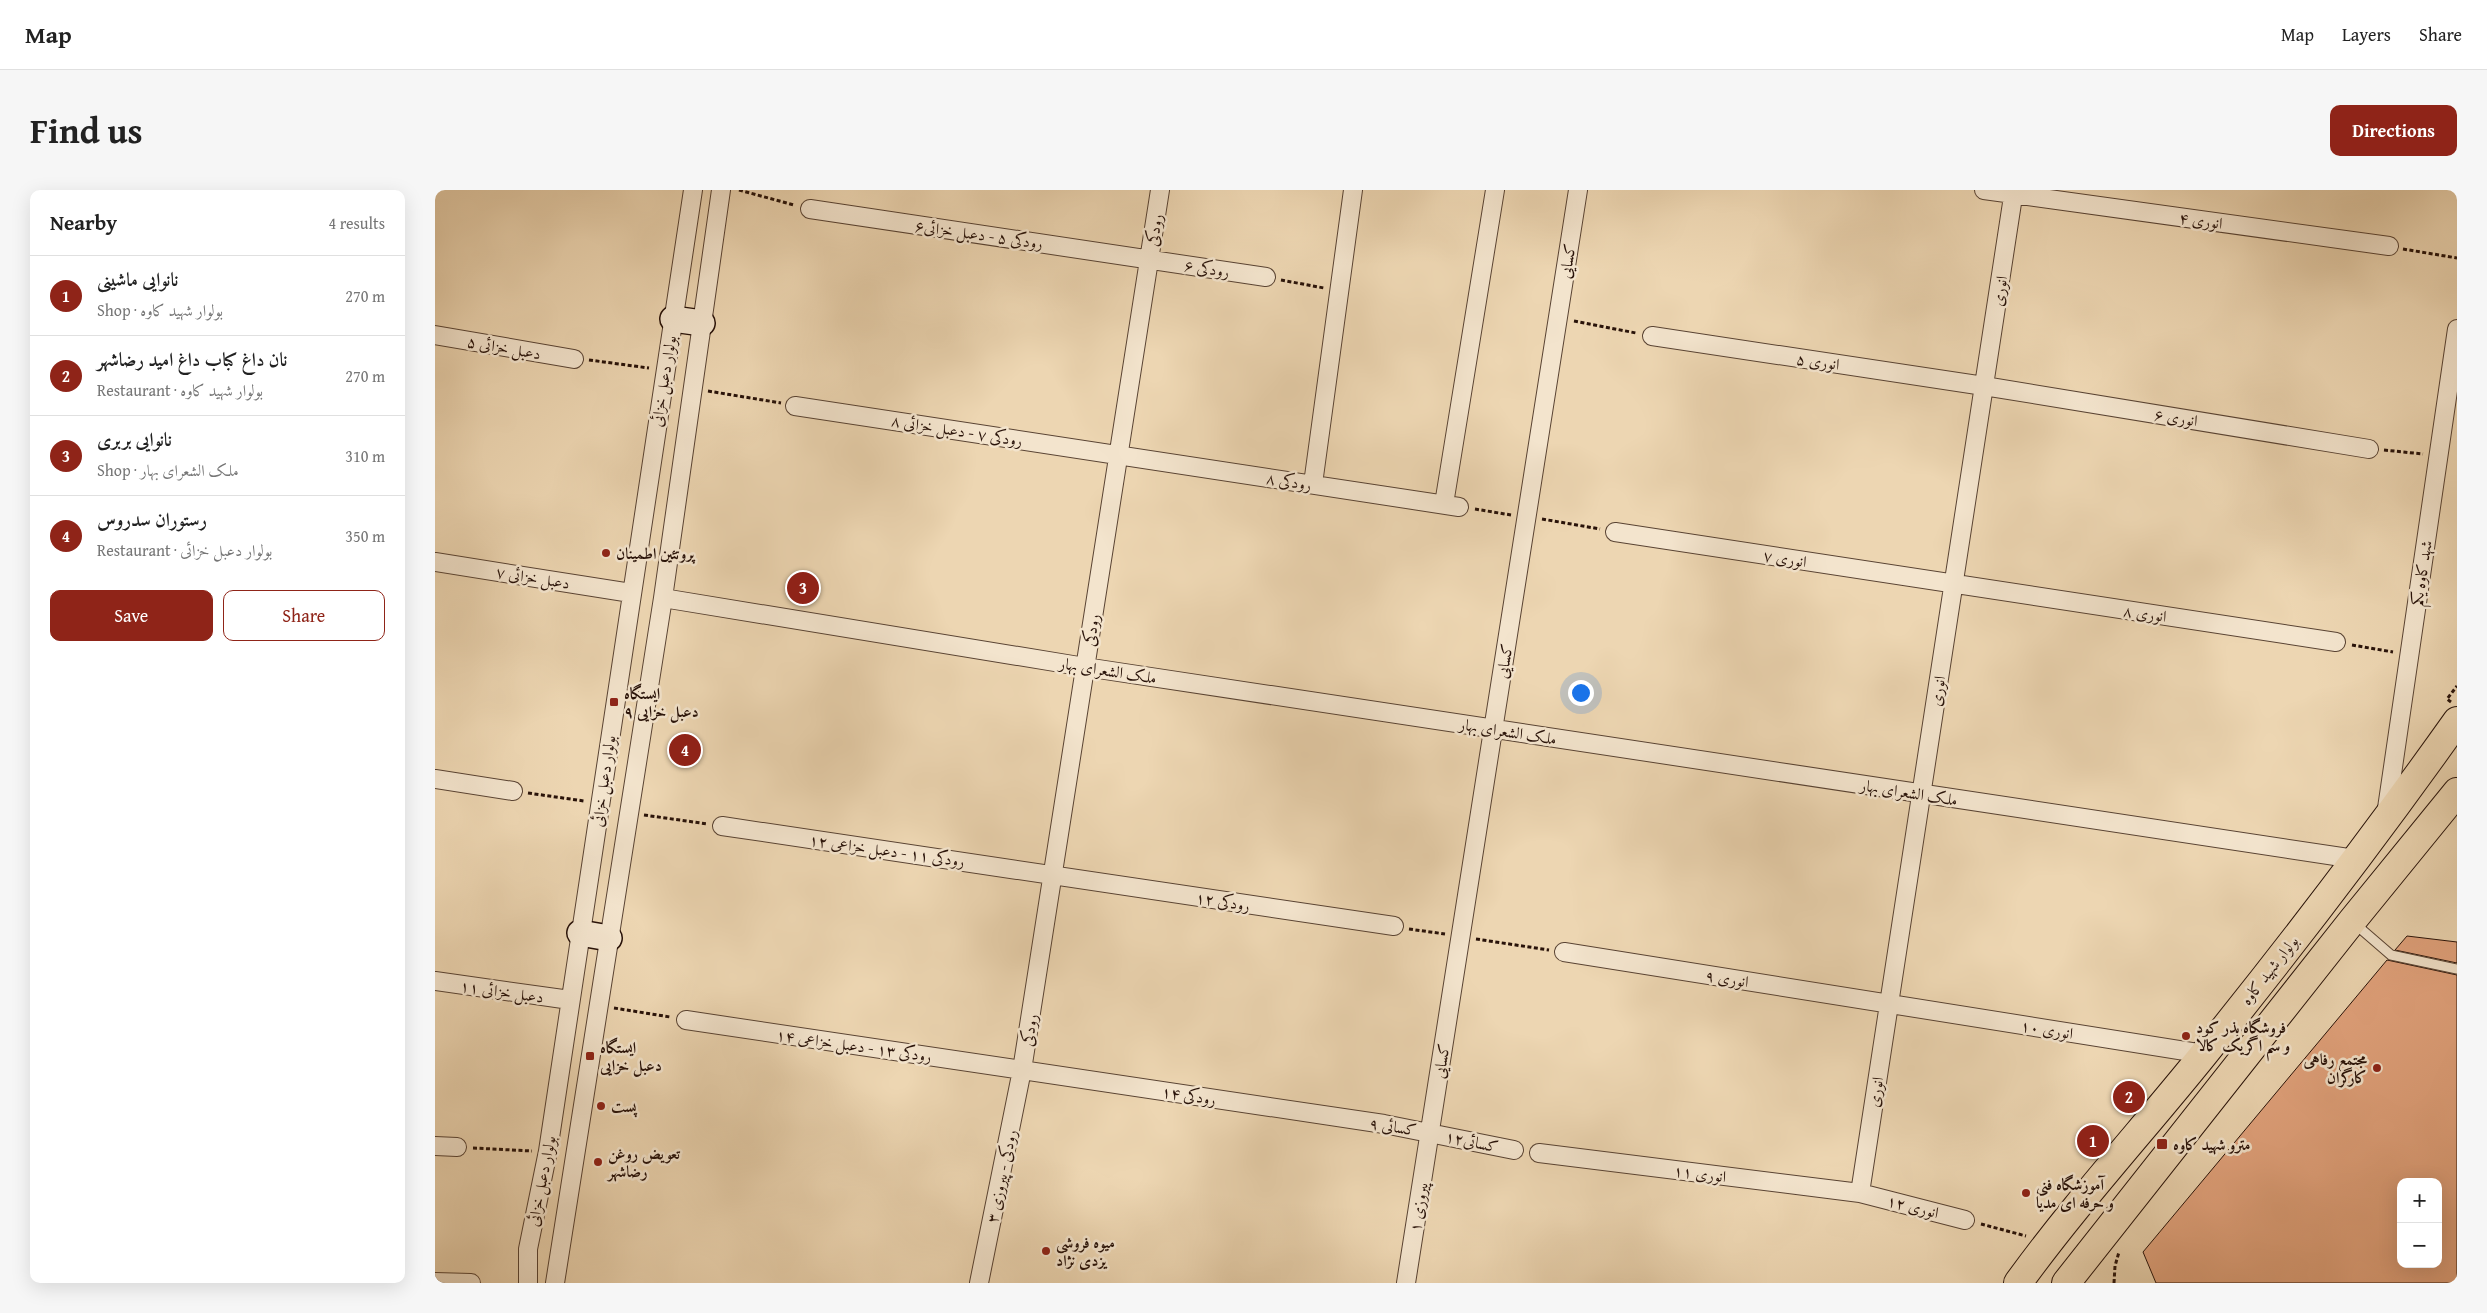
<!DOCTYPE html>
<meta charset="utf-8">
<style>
body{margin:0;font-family:"Gentium Book Plus",Amiri,serif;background:#f6f6f6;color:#222}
.controls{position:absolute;right:15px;bottom:15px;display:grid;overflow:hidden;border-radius:10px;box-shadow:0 5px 20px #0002}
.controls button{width:45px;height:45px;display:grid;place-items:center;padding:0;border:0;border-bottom:1px solid #e0e0e0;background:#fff;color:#222;font:25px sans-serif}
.you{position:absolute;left:1145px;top:502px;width:18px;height:18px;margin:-12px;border:4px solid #fff;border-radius:50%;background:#1a73e8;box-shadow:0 0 0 8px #1a73e833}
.badge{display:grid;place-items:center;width:32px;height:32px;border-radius:50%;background:#8f2418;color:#fff;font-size:16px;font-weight:700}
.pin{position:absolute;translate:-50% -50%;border:2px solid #fff;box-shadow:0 1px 5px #0006}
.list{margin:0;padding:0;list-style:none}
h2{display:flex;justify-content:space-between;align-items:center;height:65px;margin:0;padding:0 20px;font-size:21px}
h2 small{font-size:16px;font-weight:400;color:#767676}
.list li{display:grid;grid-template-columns:32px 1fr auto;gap:15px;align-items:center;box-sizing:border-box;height:80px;padding:0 20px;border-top:1px solid #e0e0e0}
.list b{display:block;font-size:19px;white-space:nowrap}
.list p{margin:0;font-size:16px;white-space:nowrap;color:#767676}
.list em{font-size:16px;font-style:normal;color:#767676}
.actions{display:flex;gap:10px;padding:15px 20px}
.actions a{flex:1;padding:11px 0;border:1px solid #8f2418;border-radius:10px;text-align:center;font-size:18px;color:#8f2418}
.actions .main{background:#8f2418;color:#fff}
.map{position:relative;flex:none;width:2022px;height:1093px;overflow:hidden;border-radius:10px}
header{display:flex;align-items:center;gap:30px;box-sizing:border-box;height:70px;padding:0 25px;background:#fff;border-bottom:1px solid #e0e0e0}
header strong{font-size:24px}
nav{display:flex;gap:28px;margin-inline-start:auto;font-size:18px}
.intro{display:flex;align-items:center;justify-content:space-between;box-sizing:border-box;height:120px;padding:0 30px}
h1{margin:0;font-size:35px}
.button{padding:12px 22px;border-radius:10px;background:#8f2418;color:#fff;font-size:18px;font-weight:700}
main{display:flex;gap:30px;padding:0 30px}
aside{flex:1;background:#fff;border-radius:10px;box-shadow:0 5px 20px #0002}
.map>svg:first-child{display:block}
</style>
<header>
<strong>Map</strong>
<nav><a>Map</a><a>Layers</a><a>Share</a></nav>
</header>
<div class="intro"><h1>Find us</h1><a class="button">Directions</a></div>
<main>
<aside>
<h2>Nearby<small>4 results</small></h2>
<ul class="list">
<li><span class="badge">1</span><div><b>نانوایی ماشینی</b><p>Shop · بولوار شهید کاوه</p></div><em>270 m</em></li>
<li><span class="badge">2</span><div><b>نان داغ کباب داغ امید رضاشهر</b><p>Restaurant · بولوار شهید کاوه</p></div><em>270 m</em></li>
<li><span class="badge">3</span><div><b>نانوایی بربری</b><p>Shop · ملک الشعرای بهار</p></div><em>310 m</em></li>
<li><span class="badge">4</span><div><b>رستوران سدروس</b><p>Restaurant · بولوار دعبل خزائی</p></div><em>350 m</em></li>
</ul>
<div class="actions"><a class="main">Save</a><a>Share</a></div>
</aside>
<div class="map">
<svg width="2022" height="1093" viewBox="0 0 2022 1093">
<rect width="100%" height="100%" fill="#edd6b2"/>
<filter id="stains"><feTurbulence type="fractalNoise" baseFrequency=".004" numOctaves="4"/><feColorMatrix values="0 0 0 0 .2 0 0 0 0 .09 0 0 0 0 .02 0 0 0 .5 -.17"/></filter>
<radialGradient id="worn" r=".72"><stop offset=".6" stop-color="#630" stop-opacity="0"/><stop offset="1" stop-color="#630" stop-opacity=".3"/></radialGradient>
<path fill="#e2a37d" stroke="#281209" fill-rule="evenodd" d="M 1972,746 L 2022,752 L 2022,773 L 1960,760 Z
M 1952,770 L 2022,785 L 2022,1093 L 1721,1093 L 1708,1062 ZM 1966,992 L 2003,992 L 2003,1074 L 1966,1074 Z"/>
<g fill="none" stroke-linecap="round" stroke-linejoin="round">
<g stroke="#594333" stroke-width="11">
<path id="lane" d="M 1919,733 L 1956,765 L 2022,779"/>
</g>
<g stroke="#594333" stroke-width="20">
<path id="street" d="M 1549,0 L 1954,56
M 375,19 L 831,87
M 0,145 L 139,169
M 1217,146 L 1549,196 L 1934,259
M 360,216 L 1024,317
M 878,294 L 918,0
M 1009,314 L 1060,0
M 1180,342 L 1901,452
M 0,372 L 196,403
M 228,408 L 650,477 L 1920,669
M 0,589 L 78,601
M 1951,625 L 2022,139
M 287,636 L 959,736
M 1129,762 L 1769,864
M 0,791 L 135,810
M 251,830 L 949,934 L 1079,960
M 0,956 L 22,957
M 1104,963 L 1425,1003 L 1530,1030
M 1425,1003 L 1579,0
M 0,1092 L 36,1093
M 93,1093 L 93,1059 L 113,961 L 258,0
M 120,1093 L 228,408 L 286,0
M 544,1093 L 587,880 L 725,0
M 971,1093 L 1143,0"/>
</g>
<g stroke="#281209" stroke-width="28">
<path id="secondary" d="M 238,129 L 267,133
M 145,743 L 174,748"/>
</g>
<g stroke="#281209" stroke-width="30">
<path id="primary" d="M 1583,1093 C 1641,1013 1707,941 1769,864 C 1856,756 1941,645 2022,531
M 1631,1093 L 1917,731 L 2022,602"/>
</g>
<path stroke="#281209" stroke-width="3" stroke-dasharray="4 2.5" stroke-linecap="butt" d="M 304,0 L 359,15
M 1968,59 L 2022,68
M 846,90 L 889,98
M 1139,131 L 1201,143
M 154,170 L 214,178
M 273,201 L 346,213
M 1949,260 L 1988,264
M 1040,319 L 1076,325
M 1107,329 L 1165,339
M 1917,455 L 1958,462
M 2016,512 L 2012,509 L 2022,496
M 93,603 L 149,611
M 209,625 L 273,634
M 974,739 L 1010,744
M 1041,749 L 1114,760
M 179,818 L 235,827
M 38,958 L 97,961
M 1546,1034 L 1591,1046
M 1679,1093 L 1680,1076 L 1684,1062"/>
<use href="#lane" stroke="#f3e4cd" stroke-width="9"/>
<use href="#street" stroke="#f3e4cd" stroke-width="18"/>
<use href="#secondary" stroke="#f3e4cd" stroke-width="25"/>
<use href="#primary" stroke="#edd6b2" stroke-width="28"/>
</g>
<g fill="#8f2418" stroke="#f3e4cd" stroke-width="2">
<circle cx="171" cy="363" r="5"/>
<rect x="174" y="507" width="10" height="10" rx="2.5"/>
<circle cx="1751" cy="846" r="5"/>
<rect x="150" y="861" width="10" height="10" rx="2.5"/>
<circle cx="1942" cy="878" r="5"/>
<circle cx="166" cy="916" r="5"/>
<rect x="1721" y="948" width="12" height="12" rx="2.5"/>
<circle cx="163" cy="972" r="5"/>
<circle cx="1591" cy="1003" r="5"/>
<circle cx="611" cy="1061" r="5"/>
</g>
<g text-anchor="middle" stroke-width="5" stroke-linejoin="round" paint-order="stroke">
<g font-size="16" fill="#281209" stroke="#f3e4cd">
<text transform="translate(1766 30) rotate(8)" y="6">انوری ۴</text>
<text transform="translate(719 40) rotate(-81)" y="6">رودکی</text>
<text transform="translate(544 44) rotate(8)" y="6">رودکی ۵ - دعبل خزائی۶</text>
<text transform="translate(1132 71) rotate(-81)" y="6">کسایی</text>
<text transform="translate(772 78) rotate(9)" y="6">رودکی ۶</text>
<text transform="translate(1564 101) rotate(-81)" y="6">انوری</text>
<text transform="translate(69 157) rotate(10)" y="6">دعبل خزائی ۵</text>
<text transform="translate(1383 171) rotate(8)" y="6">انوری ۵</text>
<text transform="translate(228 191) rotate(-81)" y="6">بولوار دعبل خزائی</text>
<text transform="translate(1741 227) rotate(9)" y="6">انوری ۶</text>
<text transform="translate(522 240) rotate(9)" y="6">رودکی ۷ - دعبل خزائی ۸</text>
<text transform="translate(854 291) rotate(9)" y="6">رودکی ۸</text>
<text transform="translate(1350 368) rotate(9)" y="6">انوری ۷</text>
<text transform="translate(1986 383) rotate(-81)" y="6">شهد کاوه یکم</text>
<text transform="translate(98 387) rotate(9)" y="6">دعبل خزائی ۷</text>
<text transform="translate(1710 423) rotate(8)" y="6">انوری ۸</text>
<text transform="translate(656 440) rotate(-81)" y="6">رودکی</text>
<text transform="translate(1069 471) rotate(-81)" y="6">کسایی</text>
<text transform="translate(673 480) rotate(9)" y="6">ملک الشعرای بهار</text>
<text transform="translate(1502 501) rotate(-81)" y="6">انوری</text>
<text transform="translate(1073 541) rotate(9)" y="6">ملک الشعرای بهار</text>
<text transform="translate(168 591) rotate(-82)" y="6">بولوار دعبل خزائی</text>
<text transform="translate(1474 602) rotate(9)" y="6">ملک الشعرای بهار</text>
<text transform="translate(452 660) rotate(8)" y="6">رودکی ۱۱ - دعبل خزاعی ۱۲</text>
<text transform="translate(788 711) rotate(9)" y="6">رودکی ۱۲</text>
<text transform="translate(1834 780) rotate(-52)" y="6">بولوار شهید کاوه</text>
<text transform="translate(1292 788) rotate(9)" y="6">انوری ۹</text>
<text transform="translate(67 801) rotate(8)" y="6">دعبل خزائی ۱۱</text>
<text transform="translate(1612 839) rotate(9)" y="6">انوری ۱۰</text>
<text transform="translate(594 840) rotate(-81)" y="6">رودکی</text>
<text transform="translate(419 855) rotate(8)" y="6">رودکی ۱۳ - دعبل خزاعی ۱۴</text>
<text transform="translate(1006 871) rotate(-81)" y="6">کسایی</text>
<text transform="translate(1440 902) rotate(-81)" y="6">انوری</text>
<text transform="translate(754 905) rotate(9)" y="6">رودکی ۱۴</text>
<text transform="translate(958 936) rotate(9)" y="6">کسائی ۹</text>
<text transform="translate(1037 951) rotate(12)" y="6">کسائی۱۲</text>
<text transform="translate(1265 983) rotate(7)" y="6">انوری ۱۱</text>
<text transform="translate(566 986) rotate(-78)" y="6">رودکی - پیروزی ۳</text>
<text transform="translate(106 991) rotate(-79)" y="6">بولوار دعبل خزائی</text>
<text transform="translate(1478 1016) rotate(14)" y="6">انوری ۱۲</text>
<text transform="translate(983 1017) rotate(-81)" y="6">پیروزی ۱</text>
</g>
<g font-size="16" font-weight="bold" fill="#281209" stroke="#f3e4cd" text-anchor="start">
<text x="181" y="369">پروتئین اطمینان</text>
<text x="189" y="509">ایستگاه<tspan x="189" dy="18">دعبل خزایی ۹</tspan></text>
<text x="1761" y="843">فروشگاه بذر کود<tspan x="1761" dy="18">و سم اگریک کالا</tspan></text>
<text x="165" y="863">ایستگاه<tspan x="165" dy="18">دعبل خزایی</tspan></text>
<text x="1932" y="875" text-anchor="end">مجتمع رفاهی<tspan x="1932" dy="18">کارگران</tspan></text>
<text x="176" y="922">پست</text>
<text x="1738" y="960">مترو شهید کاوه</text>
<text x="173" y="969">تعویض روغن<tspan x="173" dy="18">رضاشهر</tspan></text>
<text x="1601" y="1000">آموزشگاه فنی<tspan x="1601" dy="18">و حرفه ای مدیا</tspan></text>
<text x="621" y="1058">میوه فروشی<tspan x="621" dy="18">یزدی نژاد</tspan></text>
</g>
</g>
<rect width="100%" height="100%" filter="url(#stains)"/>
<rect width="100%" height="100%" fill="url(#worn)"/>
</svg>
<div class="controls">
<button>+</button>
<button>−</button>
</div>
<div class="you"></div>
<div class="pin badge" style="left:1658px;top:951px">1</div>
<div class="pin badge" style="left:1694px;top:907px">2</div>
<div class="pin badge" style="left:368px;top:398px">3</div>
<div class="pin badge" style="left:250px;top:560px">4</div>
</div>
</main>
